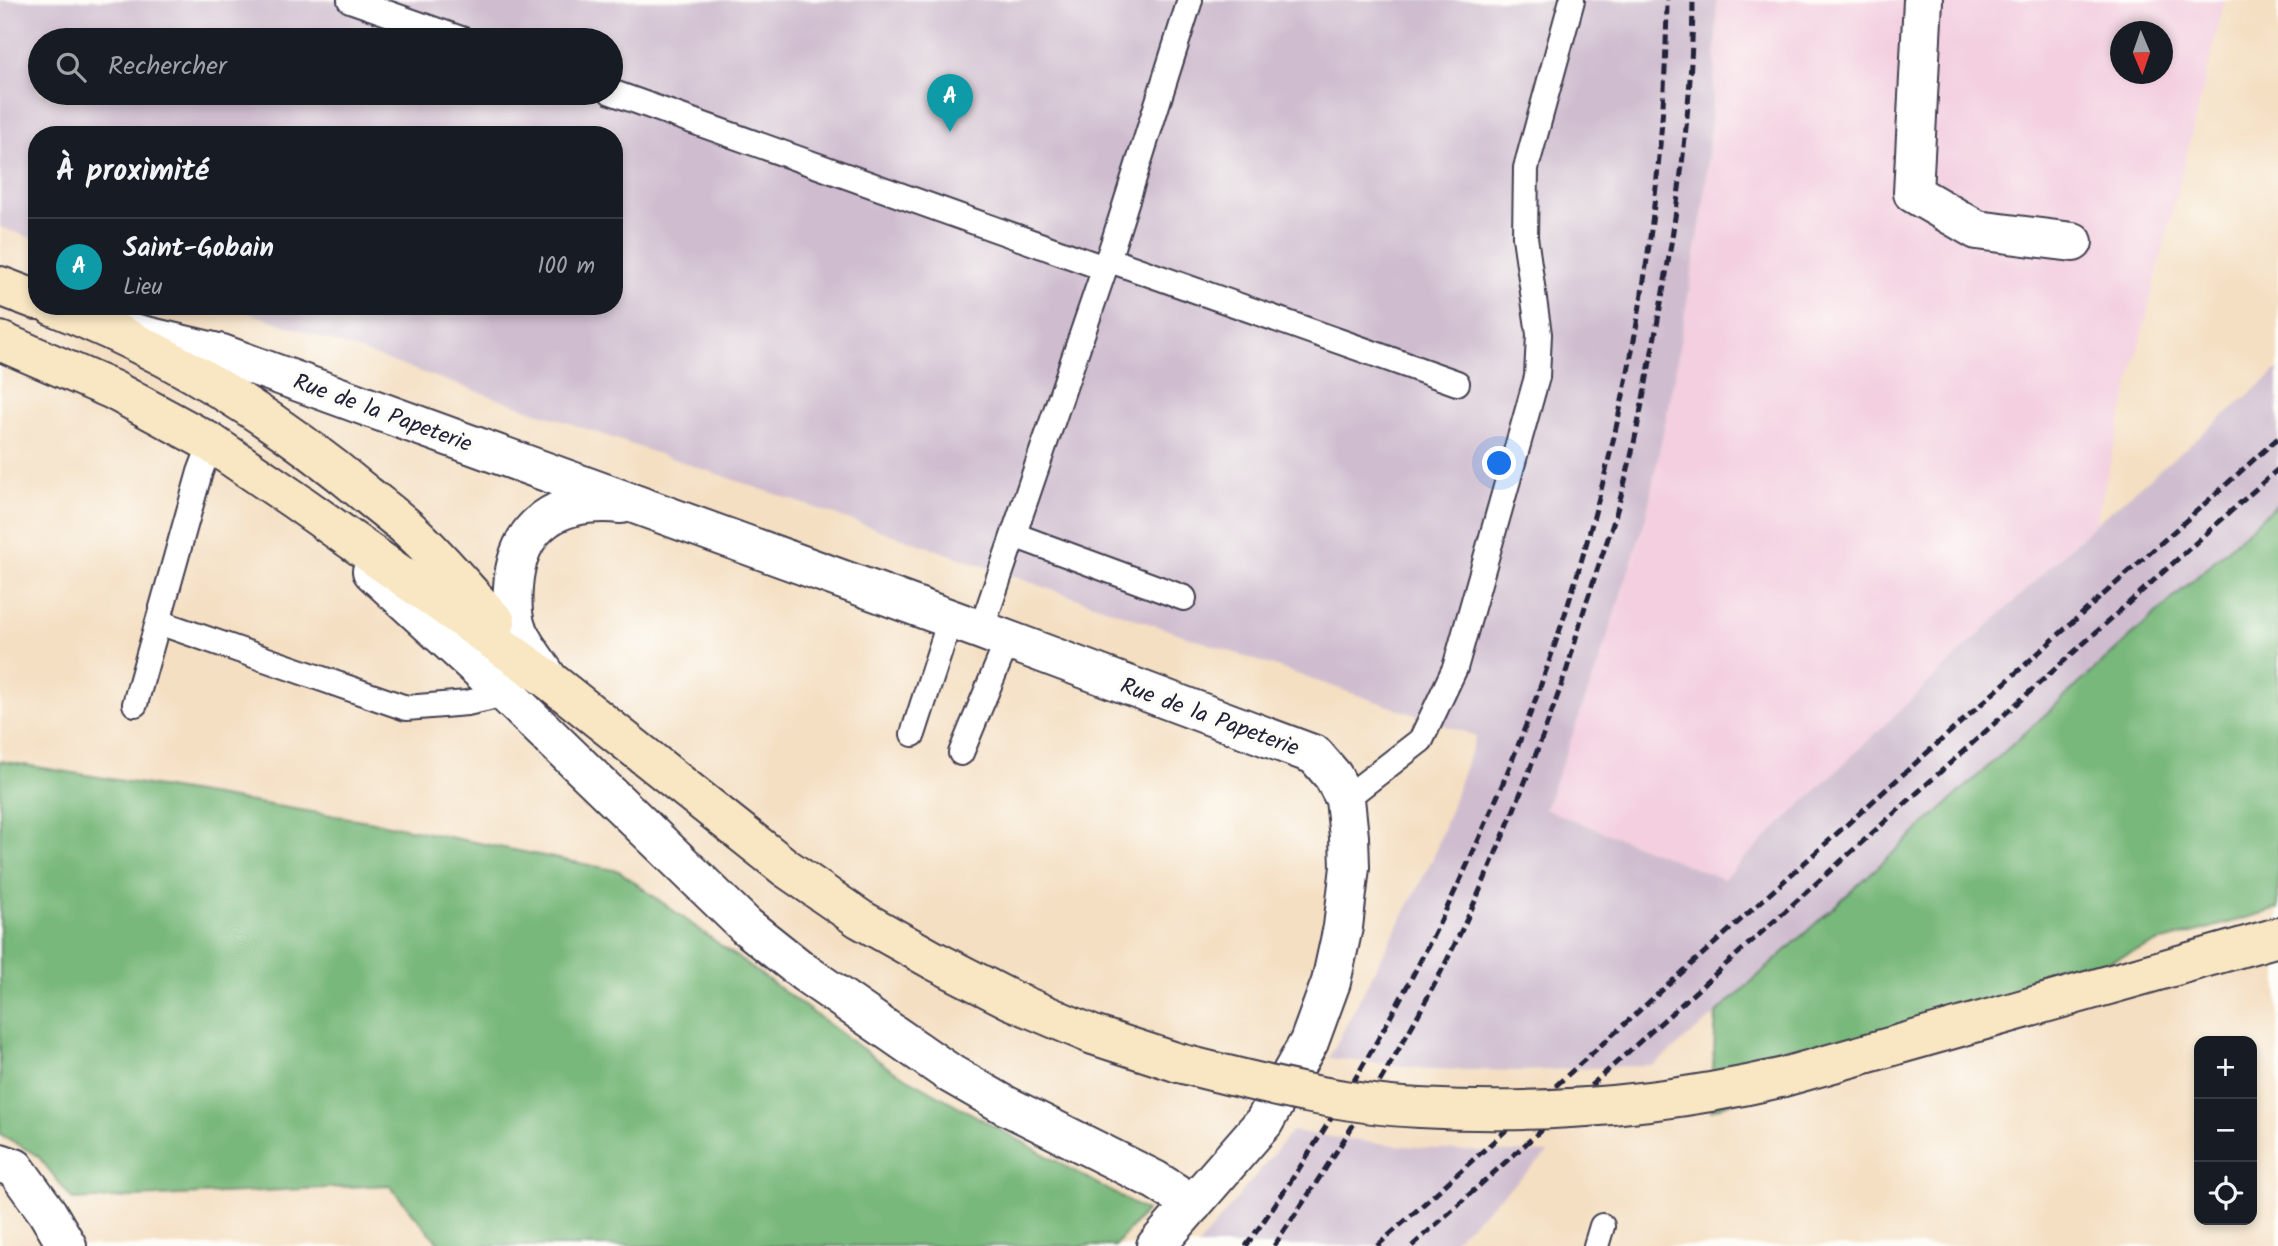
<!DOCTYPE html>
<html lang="fr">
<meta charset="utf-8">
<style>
body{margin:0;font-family:Kalam,sans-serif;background:#242831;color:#f1f3f6}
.controls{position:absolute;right:21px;bottom:21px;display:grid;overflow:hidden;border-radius:14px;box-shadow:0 4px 10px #0003}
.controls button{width:63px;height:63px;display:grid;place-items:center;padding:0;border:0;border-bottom:2px solid #363941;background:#171b24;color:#f1f3f6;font:35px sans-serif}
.compass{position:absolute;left:2110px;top:21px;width:63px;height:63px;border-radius:50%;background:#171b24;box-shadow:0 4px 10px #0003;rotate:178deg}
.you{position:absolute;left:1500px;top:464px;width:24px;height:24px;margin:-18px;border:5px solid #fff;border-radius:50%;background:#1a73e8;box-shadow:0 0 0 10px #1a73e833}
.badge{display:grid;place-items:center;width:46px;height:46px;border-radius:50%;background:#d1495b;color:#fff;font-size:23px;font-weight:700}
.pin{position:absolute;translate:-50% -58px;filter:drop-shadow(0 2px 4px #0008)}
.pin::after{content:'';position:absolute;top:37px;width:24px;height:21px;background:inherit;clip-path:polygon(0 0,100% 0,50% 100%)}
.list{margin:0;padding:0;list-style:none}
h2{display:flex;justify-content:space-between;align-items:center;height:91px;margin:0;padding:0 28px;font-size:30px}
h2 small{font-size:23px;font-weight:400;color:#9ea1a6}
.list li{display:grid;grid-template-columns:46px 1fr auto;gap:21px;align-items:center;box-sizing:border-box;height:98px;padding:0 28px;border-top:2px solid #363941}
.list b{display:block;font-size:26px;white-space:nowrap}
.list p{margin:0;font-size:23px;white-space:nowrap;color:#9ea1a6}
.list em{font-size:23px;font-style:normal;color:#9ea1a6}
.icon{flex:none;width:38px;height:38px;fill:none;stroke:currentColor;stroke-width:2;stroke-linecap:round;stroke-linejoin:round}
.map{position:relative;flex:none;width:2278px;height:1246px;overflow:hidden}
.search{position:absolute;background:#171b24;box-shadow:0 4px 10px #0003;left:28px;top:28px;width:595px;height:77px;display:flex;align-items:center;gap:18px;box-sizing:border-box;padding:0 24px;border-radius:38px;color:#9ea1a6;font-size:26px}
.panel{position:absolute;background:#171b24;box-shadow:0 4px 10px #0003;left:28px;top:126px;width:595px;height:189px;border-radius:28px}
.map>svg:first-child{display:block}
</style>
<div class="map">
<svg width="2278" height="1246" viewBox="0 0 2278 1246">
<rect width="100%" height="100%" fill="#fdfcf7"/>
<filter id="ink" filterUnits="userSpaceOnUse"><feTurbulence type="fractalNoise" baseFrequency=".0143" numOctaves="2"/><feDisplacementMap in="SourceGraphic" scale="14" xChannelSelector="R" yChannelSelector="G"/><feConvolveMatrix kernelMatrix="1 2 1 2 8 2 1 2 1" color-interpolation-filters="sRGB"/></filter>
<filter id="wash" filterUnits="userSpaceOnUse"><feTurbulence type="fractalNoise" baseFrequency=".00686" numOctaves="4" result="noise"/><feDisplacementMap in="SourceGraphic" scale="28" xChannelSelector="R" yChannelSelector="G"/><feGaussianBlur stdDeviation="1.57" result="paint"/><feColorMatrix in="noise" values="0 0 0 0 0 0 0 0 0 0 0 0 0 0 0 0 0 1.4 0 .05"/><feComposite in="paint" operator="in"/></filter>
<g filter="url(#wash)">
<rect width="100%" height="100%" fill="#f4dfc2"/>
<path fill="#f3cfe0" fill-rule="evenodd" d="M 1717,0 L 2225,0 L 2095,524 L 1723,879 L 1545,809 L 1598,665 L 1646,517 L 1674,377 L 1704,203 L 1715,69 ZM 2120,32 L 2162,32 L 2162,74 L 2120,74 Z"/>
<path fill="#cfbdcf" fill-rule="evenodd" d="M 0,0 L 1717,0 L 1715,69 L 1704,203 L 1674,377 L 1646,517 L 1598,665 L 1545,809 L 1723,879 L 2095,524 L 2278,370 L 2278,503 L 1716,1014 L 1654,1065 L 1523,1071 L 1429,1069 L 1329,1058 L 1433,858 L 1476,736 L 230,306 L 614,306 L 614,135 L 37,135 L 37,240 L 0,227 ZM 40,40 L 611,40 L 611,93 L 40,93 Z
M 1292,1131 L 1366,1142 L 1446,1150 L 1548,1153 L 1447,1246 L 1198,1246 Z"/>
<path fill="#78b87a" stroke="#4d6d5a" stroke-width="2" d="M 2278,503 L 2278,909 L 2160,942 L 1711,1110 L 1716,1014 Z
M 0,761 L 374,822 L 619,871 L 886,1066 L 1146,1211 L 1115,1246 L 441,1246 L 389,1185 L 73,1200 L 38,1156 L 0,1134 Z"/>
</g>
<g filter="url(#ink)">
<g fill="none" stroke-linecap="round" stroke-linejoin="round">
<g stroke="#423e4f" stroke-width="28">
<path id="service" d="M 350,0 L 464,40
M 611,92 L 1104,268
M 1107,259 L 1457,383
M 1014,535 L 1184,598
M 158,622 L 406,708 L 467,703 L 506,694
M 981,630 L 1113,244 L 1190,0
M 135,704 L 200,472 L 211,443
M 913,734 L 950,620
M 961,753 L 1007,642
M 1345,799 L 1421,740 L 1455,668 L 1537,377 L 1539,334 L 1525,237 L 1526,168 L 1572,0
M 1596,1246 L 1602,1226"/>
</g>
<g stroke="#423e4f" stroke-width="42">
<path id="minor" d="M 1923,0 L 1913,193 L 1977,230 L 2073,242
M 129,332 L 222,354 L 981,630 L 1315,755 L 1333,776 L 1345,799 L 1349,837 L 1350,867 L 1343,927 L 1331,982 L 1309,1042 L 1264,1122 L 1156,1246
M 372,571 L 506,694 L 746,926 L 805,973 L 951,1074 L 1005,1105 L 1155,1180 L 1193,1204
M 549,680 C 539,664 525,648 517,630 C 512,617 512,601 513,587 C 517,523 559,498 621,504
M 0,1163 L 15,1168 L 47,1212 L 67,1246"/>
</g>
<g stroke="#423e4f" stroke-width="42">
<path id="secondary" d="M 0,286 L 37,300
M 53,306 C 168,351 273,416 367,495 C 382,507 398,519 412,532 C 442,560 468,592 496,622
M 0,341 L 113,390 L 211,443 L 296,501 L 549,680 L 786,868 L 860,919 L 933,960 L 1011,1000 L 1093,1035 L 1179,1063
M 1780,1078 L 2278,937"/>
</g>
<use href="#service" stroke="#fff" stroke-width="24"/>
<use href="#minor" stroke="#fff" stroke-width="38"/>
<use href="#secondary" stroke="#f9e7c3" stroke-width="38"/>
<path stroke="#22223b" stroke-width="5" stroke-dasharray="10 5" stroke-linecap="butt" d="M 1246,1246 C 1504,885 1662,446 1667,0
M 1274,1246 C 1349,1135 1421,1022 1476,899 C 1509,824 1540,747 1567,669 C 1575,643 1581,617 1590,592 C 1599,562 1611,533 1619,503 C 1634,451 1643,398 1653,346 C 1675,232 1692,116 1693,0
M 1377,1246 L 2278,438
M 1412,1246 L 2278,469"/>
<g stroke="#423e4f" stroke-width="42" stroke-linecap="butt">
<path id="secondary-bridge" d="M 1179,1063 C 1258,1083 1338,1104 1420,1108 C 1539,1115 1663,1105 1780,1078"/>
</g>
<use href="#secondary-bridge" stroke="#f9e7c3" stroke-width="38"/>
</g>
</g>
<g text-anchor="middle" stroke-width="7" stroke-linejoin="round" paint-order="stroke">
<g font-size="23" fill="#22223b" stroke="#fdfcf7">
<text transform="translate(383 412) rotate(20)" y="8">Rue de la Papeterie</text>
<text transform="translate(1210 716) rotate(20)" y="8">Rue de la Papeterie</text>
</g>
</g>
</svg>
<div class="controls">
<button>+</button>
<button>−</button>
<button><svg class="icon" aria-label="locate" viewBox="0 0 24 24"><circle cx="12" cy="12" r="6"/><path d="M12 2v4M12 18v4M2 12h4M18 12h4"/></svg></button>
</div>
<svg class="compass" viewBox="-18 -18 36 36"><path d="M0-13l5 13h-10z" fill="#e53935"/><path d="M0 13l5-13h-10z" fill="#9ea1a6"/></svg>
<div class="you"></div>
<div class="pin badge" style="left:950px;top:132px;background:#0f9aa8">A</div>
<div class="search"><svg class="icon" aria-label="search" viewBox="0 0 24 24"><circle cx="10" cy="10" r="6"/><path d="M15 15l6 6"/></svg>Rechercher</div>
<section class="panel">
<h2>À proximité<small></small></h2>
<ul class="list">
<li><span class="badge" style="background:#0f9aa8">A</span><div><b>Saint-Gobain</b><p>Lieu</p></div><em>100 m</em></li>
</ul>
</section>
</div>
